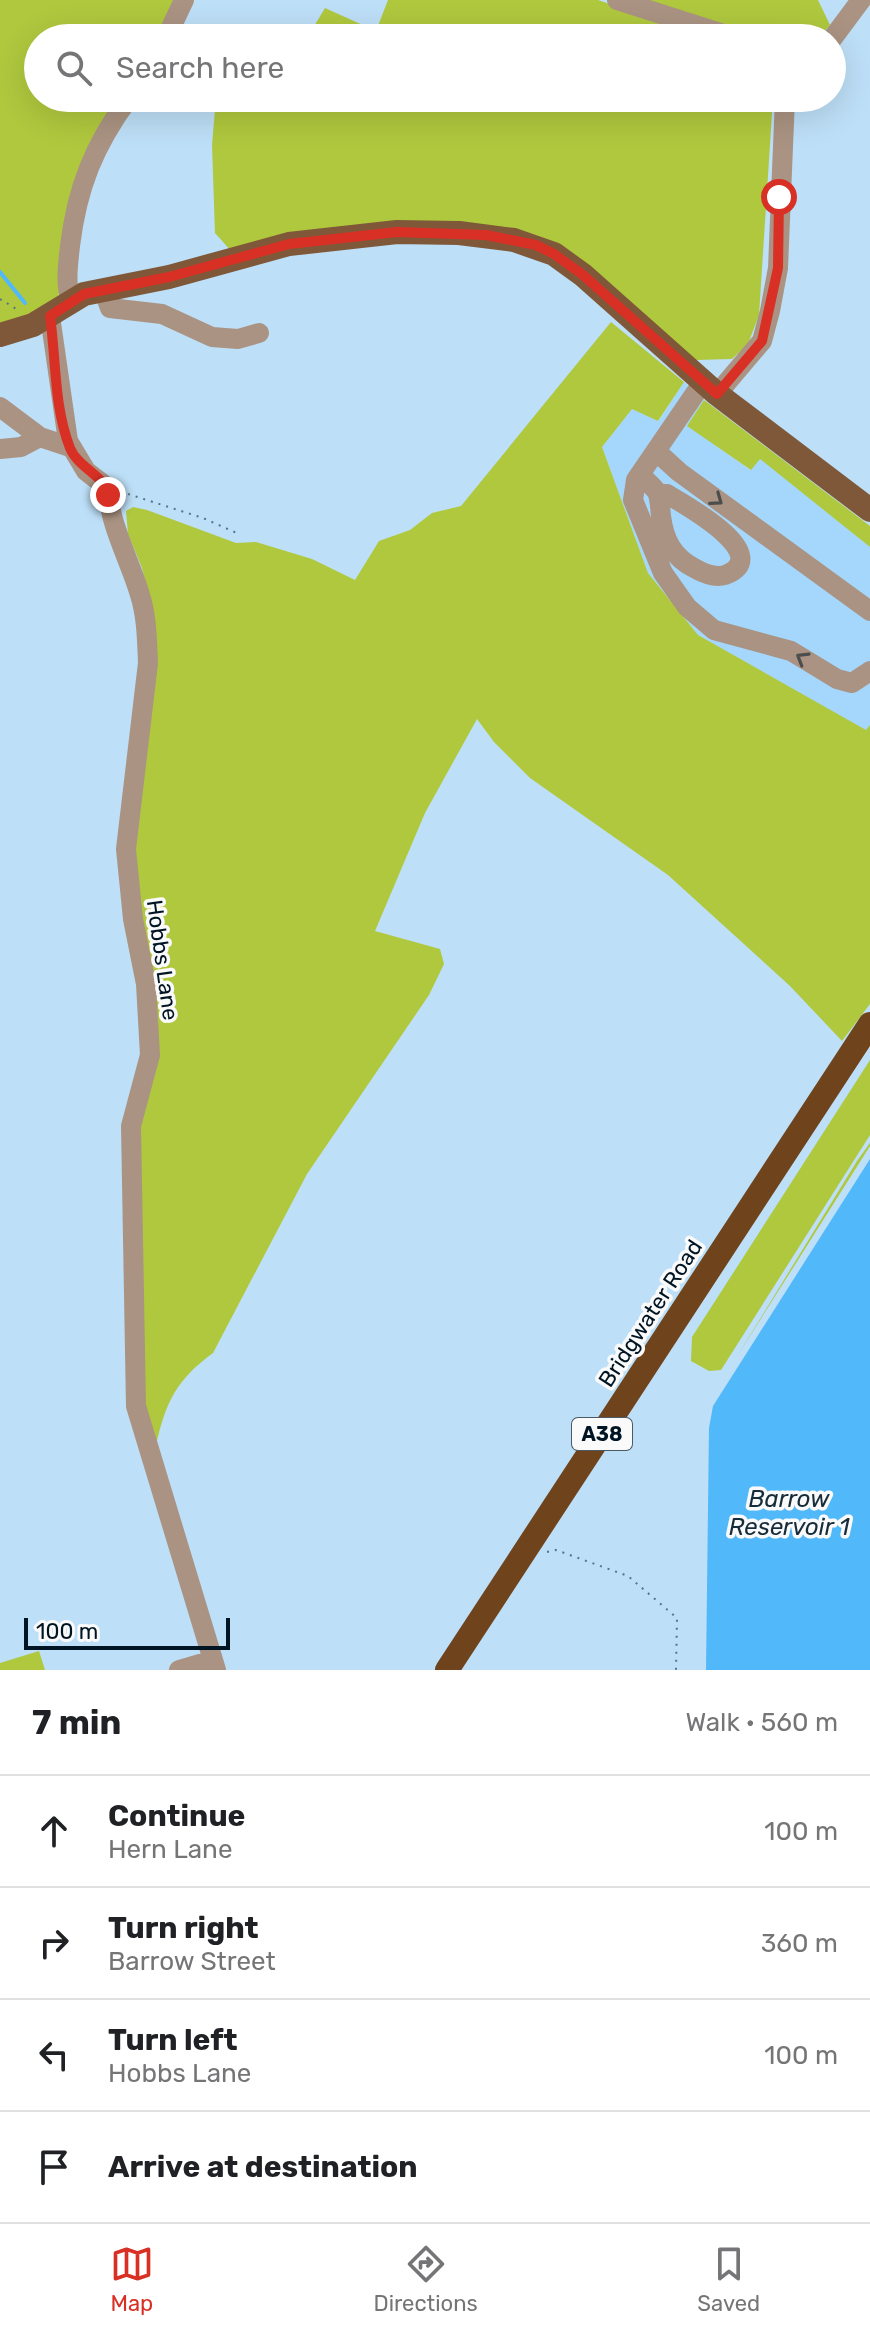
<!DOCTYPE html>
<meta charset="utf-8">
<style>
body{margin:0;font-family:Rubik,sans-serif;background:#f2f2f2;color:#202124}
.scale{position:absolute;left:24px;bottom:20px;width:206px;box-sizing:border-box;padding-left:8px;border:4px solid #001523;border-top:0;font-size:22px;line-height:28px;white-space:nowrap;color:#001523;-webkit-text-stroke:6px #fafafa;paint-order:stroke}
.stop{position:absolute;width:24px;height:24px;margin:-18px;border:6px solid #d93025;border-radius:50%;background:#fff}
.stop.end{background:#d93025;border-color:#fff;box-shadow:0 2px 8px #0008}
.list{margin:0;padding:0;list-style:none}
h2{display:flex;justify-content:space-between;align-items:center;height:104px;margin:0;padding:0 32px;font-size:34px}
h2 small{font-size:26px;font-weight:400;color:#757577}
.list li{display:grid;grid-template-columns:52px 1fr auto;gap:24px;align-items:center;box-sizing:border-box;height:112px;padding:0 32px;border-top:2px solid #e0e0e0}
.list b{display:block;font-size:30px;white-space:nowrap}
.list p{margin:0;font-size:26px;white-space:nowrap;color:#757577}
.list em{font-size:26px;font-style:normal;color:#757577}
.icon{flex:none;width:44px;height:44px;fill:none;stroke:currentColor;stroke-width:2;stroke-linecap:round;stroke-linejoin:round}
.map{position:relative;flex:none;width:870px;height:1670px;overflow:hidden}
.search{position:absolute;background:#fff;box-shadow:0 8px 32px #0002;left:24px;right:24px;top:24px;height:88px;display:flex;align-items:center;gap:20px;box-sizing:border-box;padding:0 28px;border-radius:44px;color:#757577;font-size:30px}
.sheet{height:552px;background:#fff}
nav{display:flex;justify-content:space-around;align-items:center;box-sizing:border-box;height:112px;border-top:2px solid #e0e0e0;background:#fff;font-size:22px;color:#757577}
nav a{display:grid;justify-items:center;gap:4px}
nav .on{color:#d93025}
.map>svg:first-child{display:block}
</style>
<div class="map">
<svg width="870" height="1670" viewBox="0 0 870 1670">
<rect width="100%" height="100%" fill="#bddff7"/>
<path fill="#a4d7fb" d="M 684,382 L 704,400 L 688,426 L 750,470 L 760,458 L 870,547 L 870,725 L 866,731 L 698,635 L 648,573 L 602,447 L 632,409 L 659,421 Z"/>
<path fill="#b0c83e" d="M 0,0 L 178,0 L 159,38 L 38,38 L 38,98 L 122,98 L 99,132 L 57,301 L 0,328 Z
M 388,0 L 598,0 L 712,38 L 307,38 L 325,8 L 376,31 Z
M 631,0 L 818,0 L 830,25 L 819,38 L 769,38 Z
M 245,25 L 281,38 L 238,38 Z
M 216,98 L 773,98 L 759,315 L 748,344 L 732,359 L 696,360 L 501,230 L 232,252 L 215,233 L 212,145 Z
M 611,322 L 684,382 L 658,421 L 632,409 L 602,447 L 648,573 L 698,635 L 866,730 L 870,725 L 870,1004 L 842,1041 L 790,986 L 668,875 L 530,778 L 494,742 L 477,719 L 425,813 L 375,931 L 440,949 L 444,964 L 429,995 L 307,1174 L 213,1353 C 176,1380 166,1402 156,1445 L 141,1394 L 140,1124 L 155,1070 L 136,894 L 136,831 L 153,612 L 142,568 L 128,534 L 126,511 L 133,507 L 147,510 L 236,543 L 256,542 L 312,559 L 355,580 L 379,541 L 410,530 L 432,513 L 461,506 Z
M 704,400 L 870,526 L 870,547 L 760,459 L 751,470 L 687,426 Z
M 870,1060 L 870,1135 L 721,1370 L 709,1371 L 691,1361 L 692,1337 Z
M 870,1143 L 870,1146 L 736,1358 L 857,1161 Z
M 39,1651 L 45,1670 L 0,1670 L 0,1663 Z"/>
<path fill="#51b9f9" d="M 870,1159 L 870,1670 L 706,1670 L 709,1428 L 713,1406 Z"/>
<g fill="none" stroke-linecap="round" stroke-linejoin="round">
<path stroke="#51b9f9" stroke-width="4" d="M 0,272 L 25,303"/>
<path stroke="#597487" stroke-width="2" stroke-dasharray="2 6" stroke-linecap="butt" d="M 0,299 L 18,310
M 128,494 L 203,518 L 239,534
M 547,1552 L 556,1550 L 628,1576 L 677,1618 L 676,1670"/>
<path stroke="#aa9382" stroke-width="20" d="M 617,0 L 736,38
M 166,38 L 184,0
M 832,39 L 861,0
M 103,289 L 110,308 L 162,314 L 212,337 L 238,339 L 259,333
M 71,301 C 65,283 68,265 70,246 C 77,188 94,145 129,98
M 50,316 L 68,441 L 86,471 L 108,488 C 109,525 130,560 140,595 C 147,617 147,641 148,663 L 126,849 L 133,919 L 146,984 L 150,1055 L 131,1126 L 136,1406 L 216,1670
M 703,382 L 636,480 L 633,500 L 663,573 L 687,607 L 714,630 L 791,651 L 837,679 L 852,683 L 870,671
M 717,394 L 762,341 L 770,311 L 778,268 L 785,98
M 0,407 L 40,437 L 70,447
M 0,449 L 21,447 L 40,437
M 656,451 L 679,472 L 870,611
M 640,474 C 645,480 653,486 657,492 C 660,498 660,508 661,516 C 664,540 673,558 696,569 C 705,574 715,578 725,575 C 777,555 682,503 667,494 L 658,494
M 179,1670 L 213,1660"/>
<path stroke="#7f5839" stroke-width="24" d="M 0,335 L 33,325 L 84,294 L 169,277 L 289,244 L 397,232 L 459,233 L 514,240 L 554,254 L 583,275 L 717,394 L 870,510"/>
<path stroke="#6f431b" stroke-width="24" d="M 447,1670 L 870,1024"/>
</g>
<defs><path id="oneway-chevron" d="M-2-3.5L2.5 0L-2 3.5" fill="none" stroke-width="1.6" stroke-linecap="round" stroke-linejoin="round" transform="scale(2)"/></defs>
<g stroke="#4c4e4e">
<use href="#oneway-chevron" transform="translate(717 500) rotate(36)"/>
<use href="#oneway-chevron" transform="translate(802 658) rotate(-149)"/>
</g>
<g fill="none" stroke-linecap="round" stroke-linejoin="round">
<path stroke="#d93025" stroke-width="10" d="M 108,495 C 107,477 78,468 70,448 C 54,408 56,358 50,316 L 84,294 L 169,277 L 289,244 L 397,232 L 486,235 L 536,245 L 554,254 L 583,275 L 717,394 L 762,341 L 778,268 L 779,197"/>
</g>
<g text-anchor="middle" stroke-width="7" stroke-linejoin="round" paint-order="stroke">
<rect fill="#fafafa" stroke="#4b5a64" stroke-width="2" x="572" y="1418" width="60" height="32" rx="6"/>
<g font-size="20" font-weight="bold" fill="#001523">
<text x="602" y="1441">A38</text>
</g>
<g font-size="22" fill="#001523" stroke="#fafafa">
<text transform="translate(163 960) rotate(82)" y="8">Hobbs Lane</text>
<text transform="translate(650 1313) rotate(-57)" y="8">Bridgwater Road</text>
</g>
<g font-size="24" font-style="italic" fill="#162c3b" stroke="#fafafa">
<text x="789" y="1507">Barrow<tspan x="789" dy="28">Reservoir 1</tspan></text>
</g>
</g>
</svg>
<div class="scale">100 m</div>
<div class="stop" style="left:779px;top:197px"></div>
<div class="stop end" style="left:108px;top:495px"></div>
<div class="search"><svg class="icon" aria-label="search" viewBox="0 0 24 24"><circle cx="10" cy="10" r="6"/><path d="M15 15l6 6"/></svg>Search here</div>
</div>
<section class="sheet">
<h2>7 min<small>Walk · 560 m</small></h2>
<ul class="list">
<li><svg class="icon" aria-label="ahead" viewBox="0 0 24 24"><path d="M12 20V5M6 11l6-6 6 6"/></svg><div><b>Continue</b><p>Hern Lane</p></div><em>100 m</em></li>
<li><svg class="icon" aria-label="right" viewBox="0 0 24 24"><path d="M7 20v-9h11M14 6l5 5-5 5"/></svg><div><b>Turn right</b><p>Barrow Street</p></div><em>360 m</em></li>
<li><svg class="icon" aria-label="left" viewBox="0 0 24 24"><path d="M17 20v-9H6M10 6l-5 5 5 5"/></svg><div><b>Turn left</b><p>Hobbs Lane</p></div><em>100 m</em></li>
<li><svg class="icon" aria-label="arrive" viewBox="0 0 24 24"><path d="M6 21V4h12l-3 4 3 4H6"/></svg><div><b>Arrive at destination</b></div></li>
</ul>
</section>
<nav>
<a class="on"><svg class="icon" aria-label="map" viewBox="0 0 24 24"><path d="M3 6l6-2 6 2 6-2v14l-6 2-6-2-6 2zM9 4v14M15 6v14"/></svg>Map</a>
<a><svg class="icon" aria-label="directions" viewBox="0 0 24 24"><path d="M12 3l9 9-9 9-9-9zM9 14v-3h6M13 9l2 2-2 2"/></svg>Directions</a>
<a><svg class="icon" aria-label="saved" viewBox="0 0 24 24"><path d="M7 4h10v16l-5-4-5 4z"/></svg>Saved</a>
</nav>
